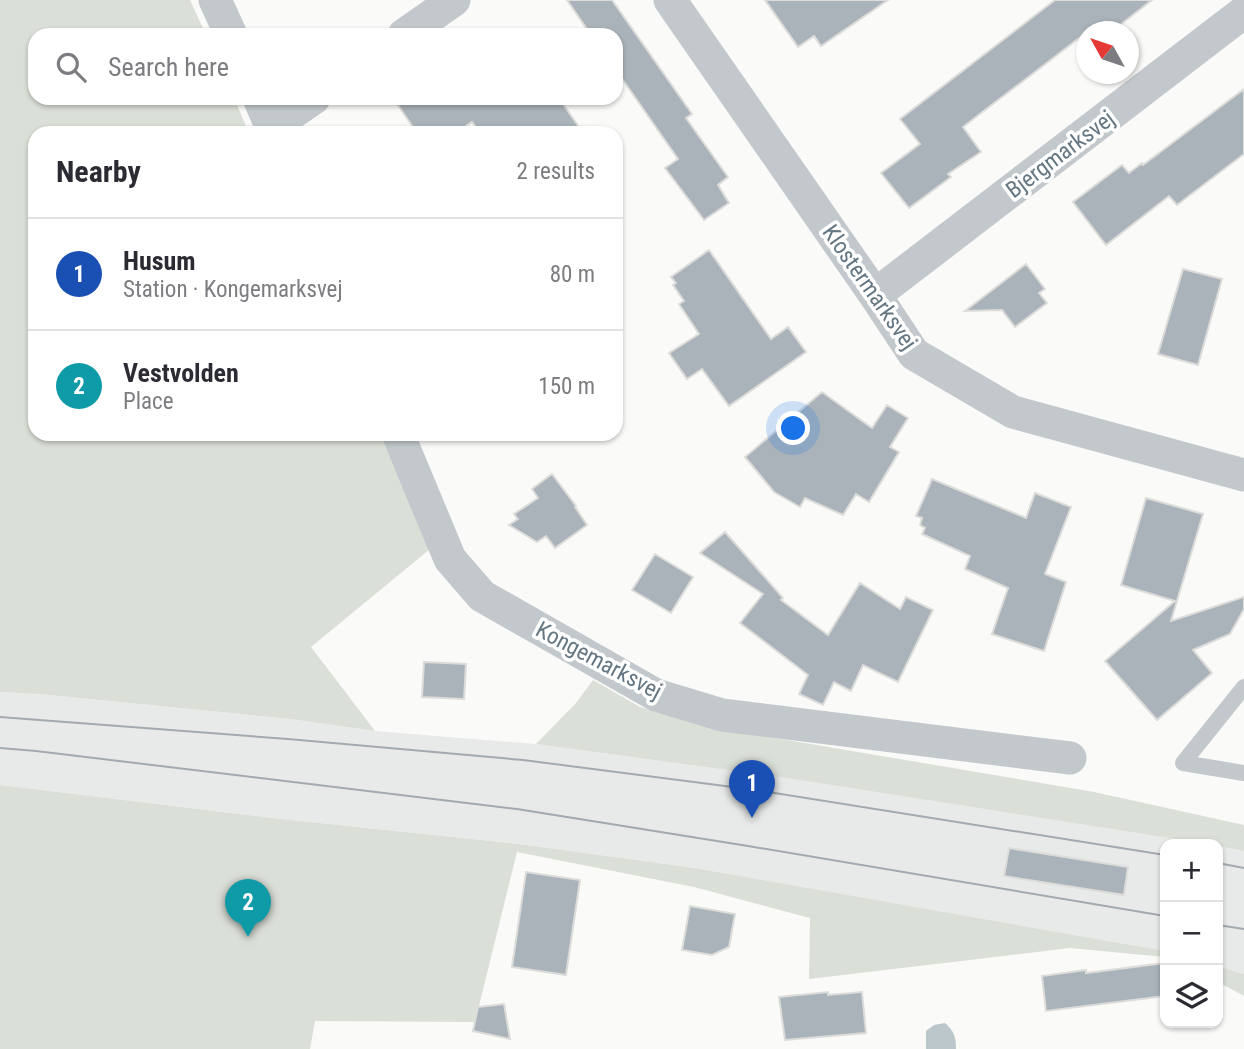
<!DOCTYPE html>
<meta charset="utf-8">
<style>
body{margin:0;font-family:"Roboto Condensed",sans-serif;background:#f2f2f3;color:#2b2b33}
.controls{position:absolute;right:21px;bottom:21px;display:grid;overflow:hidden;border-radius:14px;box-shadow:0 2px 5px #0004}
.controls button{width:63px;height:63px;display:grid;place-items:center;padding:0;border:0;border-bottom:2px solid #e1e1e2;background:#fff;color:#2b2b33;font:35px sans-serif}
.compass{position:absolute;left:1076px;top:21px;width:63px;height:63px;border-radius:50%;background:#fff;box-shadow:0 2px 5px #0004;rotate:310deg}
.you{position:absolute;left:794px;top:429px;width:24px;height:24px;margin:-18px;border:5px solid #fff;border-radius:50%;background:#1a73e8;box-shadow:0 0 0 10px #1a73e833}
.badge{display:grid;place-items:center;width:46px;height:46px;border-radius:50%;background:#db2777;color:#fff;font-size:23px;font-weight:700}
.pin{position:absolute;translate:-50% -58px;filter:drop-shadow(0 2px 4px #0008)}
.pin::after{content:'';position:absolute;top:37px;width:24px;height:21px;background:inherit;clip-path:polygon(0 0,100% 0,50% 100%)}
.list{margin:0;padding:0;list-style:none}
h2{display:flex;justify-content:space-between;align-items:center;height:91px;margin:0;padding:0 28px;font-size:30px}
h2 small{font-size:23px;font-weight:400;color:#7c7c81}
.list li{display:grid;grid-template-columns:46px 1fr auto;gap:21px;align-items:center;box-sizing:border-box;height:112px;padding:0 28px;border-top:2px solid #e1e1e2}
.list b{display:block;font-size:26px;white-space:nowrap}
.list p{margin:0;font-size:23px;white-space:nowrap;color:#7c7c81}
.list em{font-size:23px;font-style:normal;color:#7c7c81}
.icon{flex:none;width:38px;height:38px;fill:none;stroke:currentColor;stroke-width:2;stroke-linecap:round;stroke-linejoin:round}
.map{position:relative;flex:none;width:1244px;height:1049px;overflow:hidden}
.search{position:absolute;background:#fff;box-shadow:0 2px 5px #0004;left:28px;top:28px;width:595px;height:77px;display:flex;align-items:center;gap:18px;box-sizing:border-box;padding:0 24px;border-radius:21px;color:#7c7c81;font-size:26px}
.panel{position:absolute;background:#fff;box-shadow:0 2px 5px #0004;left:28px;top:126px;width:595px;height:315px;border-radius:21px}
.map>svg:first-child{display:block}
</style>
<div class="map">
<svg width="1244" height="1049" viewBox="0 0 1244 1049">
<rect width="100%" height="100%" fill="#fafaf8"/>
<path fill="#e8e9e9" d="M 0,692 L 39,694 L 290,719 L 375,731 L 536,744 L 786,778 L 1207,844 L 1165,844 L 1165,951 L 695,868 L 519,844 L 281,819 L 0,785 Z
M 1218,846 L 1244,851 L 1244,974 L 1218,966 Z"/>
<path fill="#dadfd7" d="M 0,0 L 190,0 L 206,35 L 35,35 L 35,98 L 234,98 L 249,133 L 35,133 L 35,434 L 380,434 L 430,549 L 311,647 L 375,731 L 290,719 L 39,694 L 0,692 Z
M 593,680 L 640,707 L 711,727 L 1094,792 L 1244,825 L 1244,851 L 1218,846 L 1218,844 L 1207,844 L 786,778 L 536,744 L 576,703 Z
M 0,785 L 281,819 L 519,844 L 695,868 L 1165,951 L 1165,957 L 1070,948 L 809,979 L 810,918 L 694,887 L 517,852 L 475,1022 L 315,1021 L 310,1049 L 0,1049 Z
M 1218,966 L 1244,974 L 1244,996 L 1218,982 Z"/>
<path fill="#bbc7cb" d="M 945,1023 C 954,1031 956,1037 956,1049 L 926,1049 L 926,1031 L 934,1025 Z"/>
<path fill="#aab3b9" stroke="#dcdcda" stroke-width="2" d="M 567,0 L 612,0 L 692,114 L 686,118 L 728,177 L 718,185 L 729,203 L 704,220 L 665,168 L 678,159 L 616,70 L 616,35 L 591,35 Z
M 765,0 L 888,0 L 821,46 L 814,36 L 798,47 Z
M 1055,0 L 1152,0 L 1111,32 L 1087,32 L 963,127 L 981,152 L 948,174 L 951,177 L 909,208 L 881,173 L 920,144 L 900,119 Z
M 1244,89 L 1244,154 L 1177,205 L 1169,196 L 1106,245 L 1073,202 L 1122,165 L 1129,173 L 1142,163 L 1143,165 Z
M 393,98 L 559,98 L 583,133 L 480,133 L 472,122 L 456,133 L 417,133 Z
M 709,250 L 771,339 L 788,327 L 806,352 L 729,406 L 702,369 L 687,379 L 669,353 L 699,334 L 679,304 L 684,301 L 673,285 L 676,283 L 671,277 Z
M 1026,264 L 1045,289 L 1039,293 L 1047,303 L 1015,327 L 1002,310 L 965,311 Z
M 1183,269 L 1222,279 L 1198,365 L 1158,354 Z
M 822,392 L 872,428 L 887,405 L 908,418 L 890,447 L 899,452 L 869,502 L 856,494 L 843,515 L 805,498 L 800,507 L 774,492 L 745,457 Z
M 552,474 L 576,506 L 575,507 L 587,525 L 555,548 L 546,536 L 537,542 L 509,525 L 518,519 L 514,514 L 538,498 L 532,489 Z
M 932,479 L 1026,518 L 1035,493 L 1071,507 L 1045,574 L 1066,582 L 1044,651 L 992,634 L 1008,588 L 965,569 L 970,556 L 922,534 L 925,528 L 920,525 L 922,518 L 916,516 Z
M 1146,498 L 1203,514 L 1171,621 L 1244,597 L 1244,609 L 1230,634 L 1193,650 L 1212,673 L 1157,720 L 1105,661 L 1175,601 L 1121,585 Z
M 725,532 L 783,598 L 781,600 L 828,635 L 860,583 L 900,609 L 906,597 L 933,610 L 898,682 L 863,665 L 851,691 L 834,682 L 823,705 L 799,694 L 808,675 L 740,623 L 763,594 L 700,553 Z
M 655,554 L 693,577 L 671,613 L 632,590 Z
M 424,662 L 466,664 L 464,699 L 422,697 Z
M 1009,848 L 1128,867 L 1124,895 L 1004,876 Z
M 526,872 L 580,880 L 566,975 L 512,967 Z
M 690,906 L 735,914 L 729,947 L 712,955 L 682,950 Z
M 1165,963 L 1165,996 L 1046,1011 L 1042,976 L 1086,970 L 1086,973 Z
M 828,992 L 828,995 L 862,992 L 866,1033 L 785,1040 L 779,997 Z
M 504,1004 L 510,1039 L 473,1031 L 478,1007 Z"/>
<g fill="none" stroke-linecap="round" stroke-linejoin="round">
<path stroke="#c3c8cc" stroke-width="16" d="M 1244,687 L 1183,763 L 1244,773"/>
<path stroke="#c3c8cc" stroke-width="33" d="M 215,0 L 231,35
M 670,0 L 875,295 L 914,354 L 1013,412 L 1244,475
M 404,35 L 454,0
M 259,98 L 274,133
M 272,127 L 314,98
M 875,295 L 1244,12
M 398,434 L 450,559 L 482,596 L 656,695 L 722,715 L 1070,758"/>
<path stroke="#a2aab0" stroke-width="2" d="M 0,717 L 288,739 L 523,760 L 756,790 L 1165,855
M 0,748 L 36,751 L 517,809 L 748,846 L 1165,916
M 1218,863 L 1244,868
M 1218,925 L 1244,929"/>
</g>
<g text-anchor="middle" stroke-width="7" stroke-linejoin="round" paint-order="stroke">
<g font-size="23" fill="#657683" stroke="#fff">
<text transform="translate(1060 154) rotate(-37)" y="8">Bjergmarksvej</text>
<text transform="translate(870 287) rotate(55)" y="8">Klostermarksvej</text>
<text transform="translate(599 660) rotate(28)" y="8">Kongemarksvej</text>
</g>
</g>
</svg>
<div class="controls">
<button>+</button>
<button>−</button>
<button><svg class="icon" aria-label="layers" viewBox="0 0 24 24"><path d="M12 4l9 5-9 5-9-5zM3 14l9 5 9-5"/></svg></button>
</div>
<svg class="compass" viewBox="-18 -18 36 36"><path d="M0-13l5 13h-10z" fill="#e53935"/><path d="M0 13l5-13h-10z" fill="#7c7c81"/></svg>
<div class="you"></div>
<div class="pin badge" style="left:752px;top:818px;background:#1a4fb4">1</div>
<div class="pin badge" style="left:248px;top:937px;background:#0f9aa8">2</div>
<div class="search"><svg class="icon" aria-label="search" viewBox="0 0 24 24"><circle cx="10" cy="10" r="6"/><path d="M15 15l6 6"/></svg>Search here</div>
<section class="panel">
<h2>Nearby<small>2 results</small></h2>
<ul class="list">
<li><span class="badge" style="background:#1a4fb4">1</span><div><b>Husum</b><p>Station · Kongemarksvej</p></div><em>80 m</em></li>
<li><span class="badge" style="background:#0f9aa8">2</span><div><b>Vestvolden</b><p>Place</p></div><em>150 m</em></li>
</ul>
</section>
</div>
